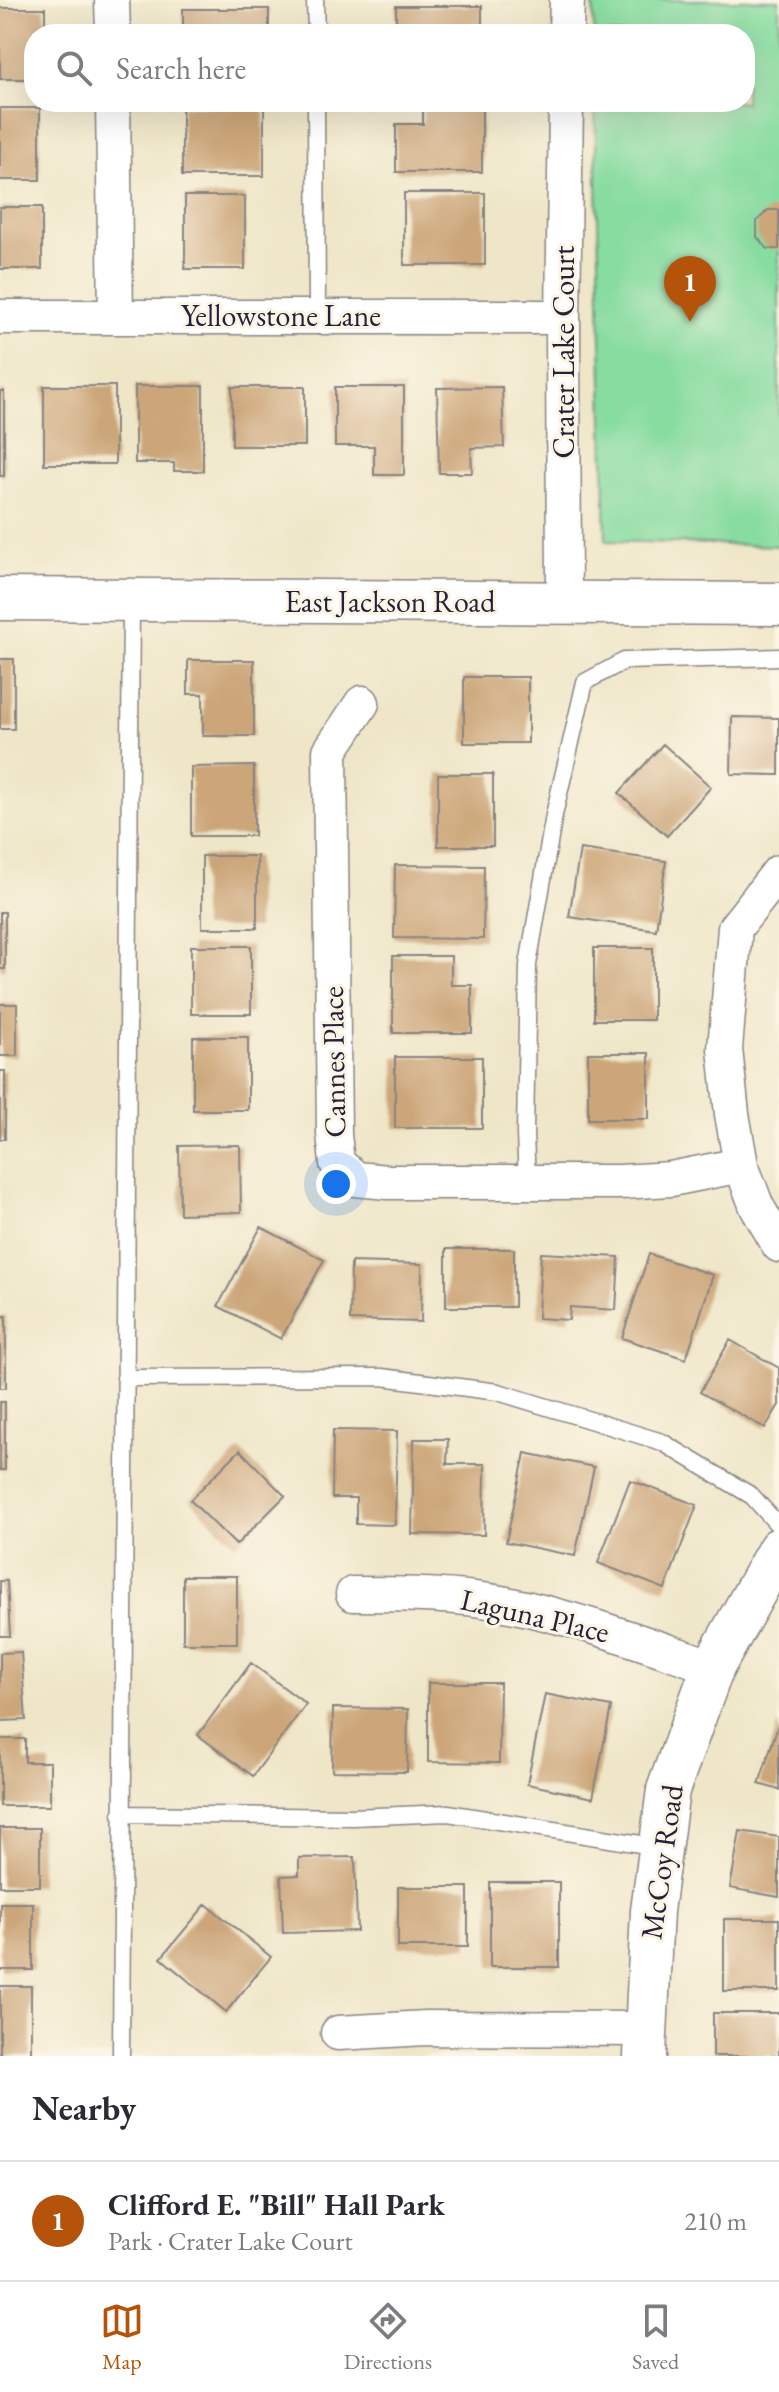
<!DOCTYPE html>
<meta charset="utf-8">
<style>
body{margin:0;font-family:"EB Garamond",serif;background:#f2f2f3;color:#2b2b33}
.you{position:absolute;left:336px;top:1184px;width:28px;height:28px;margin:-20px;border:6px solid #fff;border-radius:50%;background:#1a73e8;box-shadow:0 0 0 12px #1a73e833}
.badge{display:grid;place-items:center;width:52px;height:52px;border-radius:50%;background:#b45309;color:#fff;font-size:26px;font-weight:700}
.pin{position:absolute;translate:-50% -66px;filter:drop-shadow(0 2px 4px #0008)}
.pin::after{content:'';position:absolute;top:42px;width:28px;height:24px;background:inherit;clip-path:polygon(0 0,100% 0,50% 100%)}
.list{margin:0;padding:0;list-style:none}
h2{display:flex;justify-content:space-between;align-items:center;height:104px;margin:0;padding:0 32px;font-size:34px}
h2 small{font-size:26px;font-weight:400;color:#7c7c81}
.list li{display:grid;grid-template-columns:52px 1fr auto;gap:24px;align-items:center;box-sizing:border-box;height:120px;padding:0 32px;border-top:2px solid #e1e1e2}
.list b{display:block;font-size:30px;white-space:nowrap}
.list p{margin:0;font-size:26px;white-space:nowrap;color:#7c7c81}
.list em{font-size:26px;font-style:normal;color:#7c7c81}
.icon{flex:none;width:44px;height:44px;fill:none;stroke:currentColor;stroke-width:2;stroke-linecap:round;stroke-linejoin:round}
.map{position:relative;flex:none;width:779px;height:2056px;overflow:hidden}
.search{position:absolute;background:#fff;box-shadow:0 8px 32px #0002;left:24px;right:24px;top:24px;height:88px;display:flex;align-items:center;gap:20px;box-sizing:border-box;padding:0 28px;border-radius:32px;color:#7c7c81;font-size:30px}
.sheet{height:224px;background:#fff}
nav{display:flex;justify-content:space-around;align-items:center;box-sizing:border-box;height:112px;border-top:2px solid #e1e1e2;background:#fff;font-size:22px;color:#7c7c81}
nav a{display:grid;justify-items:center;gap:4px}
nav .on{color:#b45309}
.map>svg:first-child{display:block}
</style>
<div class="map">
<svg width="779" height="2056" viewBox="0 0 779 2056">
<rect width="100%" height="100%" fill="#fcf5e5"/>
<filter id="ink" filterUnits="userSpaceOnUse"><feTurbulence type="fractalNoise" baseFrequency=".0125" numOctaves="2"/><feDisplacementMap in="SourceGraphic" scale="16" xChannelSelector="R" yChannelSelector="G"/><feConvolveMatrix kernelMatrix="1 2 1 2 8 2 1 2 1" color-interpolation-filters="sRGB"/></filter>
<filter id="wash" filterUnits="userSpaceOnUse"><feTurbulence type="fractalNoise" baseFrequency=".006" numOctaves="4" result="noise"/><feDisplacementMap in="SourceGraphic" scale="32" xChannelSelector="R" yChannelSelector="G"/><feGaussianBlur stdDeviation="1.8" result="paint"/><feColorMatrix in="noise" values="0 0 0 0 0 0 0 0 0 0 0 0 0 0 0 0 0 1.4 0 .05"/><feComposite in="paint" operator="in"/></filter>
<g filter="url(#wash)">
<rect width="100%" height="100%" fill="#efe6c8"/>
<path fill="#87dca0" stroke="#547f6e" stroke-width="2" d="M 593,0 L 779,0 L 779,546 L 606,541 L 595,102 L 745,102 L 745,34 L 594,34 Z"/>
<g id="blocks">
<path fill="#cca679" d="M 396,6 L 482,6 L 482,34 L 396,34 Z
M 0,8 L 45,8 L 45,34 L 34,34 L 34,79 L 0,79 Z
M 183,9 L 269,9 L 269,34 L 183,34 Z
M 423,104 L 482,104 L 482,172 L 396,172 L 396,124 L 423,124 Z
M 182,106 L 264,106 L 264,176 L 182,176 Z
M 0,108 L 40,108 L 40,180 L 0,180 Z
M 404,193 L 485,193 L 485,265 L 404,265 Z
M 185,196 L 245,196 L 245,269 L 185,269 Z
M 0,207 L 42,207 L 42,269 L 0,269 Z
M 768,210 L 779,210 L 779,249 L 768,249 L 757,237 L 757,221 Z
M 44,386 L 115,386 L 115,464 L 44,464 Z
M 135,386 L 203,386 L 203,471 L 174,471 L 174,463 L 135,463 Z
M 232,387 L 305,387 L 305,446 L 232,446 Z
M 335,387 L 404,387 L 404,475 L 374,475 L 374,446 L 335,446 Z
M 502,387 L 504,447 L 471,448 L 472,473 L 439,473 L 437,388 Z
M 0,391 L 4,391 L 4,476 L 0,476 Z
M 0,659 L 14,659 L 14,729 L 0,729 Z
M 188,660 L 254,660 L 254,736 L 203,736 L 203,694 L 188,694 Z
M 464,677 L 528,677 L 528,743 L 464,743 Z
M 732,717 L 779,718 L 779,775 L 731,774 Z
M 663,744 L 711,787 L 667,836 L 619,793 Z
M 254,766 L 254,836 L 191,836 L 191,767 Z
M 438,774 L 493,774 L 493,846 L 438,846 Z
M 580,849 L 666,861 L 656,930 L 569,917 Z
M 202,856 L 257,856 L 257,928 L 202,928 Z
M 395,865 L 484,866 L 483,939 L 394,938 Z
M 0,912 L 5,912 L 5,969 L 0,969 Z
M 191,946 L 251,946 L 251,1014 L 191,1014 Z
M 594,948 L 653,948 L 653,1020 L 594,1020 Z
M 393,956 L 451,956 L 451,985 L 472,985 L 472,1033 L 393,1033 Z
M 0,1004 L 17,1004 L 17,1056 L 0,1056 Z
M 193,1037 L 248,1037 L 248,1110 L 193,1110 Z
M 588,1053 L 649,1053 L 649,1119 L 588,1119 Z
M 395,1057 L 482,1057 L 482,1128 L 395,1128 Z
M 0,1071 L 5,1071 L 5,1139 L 0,1139 Z
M 240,1145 L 241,1212 L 180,1214 L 179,1146 Z
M 261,1227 L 324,1260 L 281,1339 L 218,1306 Z
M 446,1249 L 514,1249 L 514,1307 L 446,1307 Z
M 541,1253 L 619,1257 L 616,1310 L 570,1307 L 569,1320 L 538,1318 Z
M 649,1254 L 713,1275 L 686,1359 L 622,1338 Z
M 351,1262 L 422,1264 L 421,1322 L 350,1320 Z
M 0,1316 L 6,1316 L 6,1388 L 0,1388 Z
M 730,1340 L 779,1368 L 779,1405 L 765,1428 L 700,1392 Z
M 0,1402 L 5,1402 L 5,1470 L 0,1470 Z
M 333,1430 L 397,1431 L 395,1525 L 356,1524 L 356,1498 L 332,1498 Z
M 414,1439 L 448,1439 L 447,1464 L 485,1464 L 484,1535 L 412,1534 Z
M 240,1450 L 285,1496 L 236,1545 L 190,1500 Z
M 525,1453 L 594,1467 L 575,1556 L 506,1542 Z
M 630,1480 L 697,1505 L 665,1589 L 598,1563 Z
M 183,1576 L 237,1576 L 237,1643 L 183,1643 Z
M 0,1581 L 7,1581 L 10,1636 L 0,1636 Z
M 21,1652 L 26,1720 L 0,1721 L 0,1653 Z
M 251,1663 L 306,1704 L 253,1776 L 198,1735 Z
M 428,1683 L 500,1683 L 499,1763 L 428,1762 Z
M 545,1694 L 611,1707 L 593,1798 L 527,1784 Z
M 333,1708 L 408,1709 L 407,1772 L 332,1771 Z
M 778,1725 L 779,1725 L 779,1790 L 759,1784 Z
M 0,1739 L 25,1739 L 25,1762 L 50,1762 L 50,1806 L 0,1806 Z
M 0,1828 L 40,1828 L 40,1886 L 0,1886 Z
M 740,1831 L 779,1837 L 779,1897 L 730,1888 Z
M 355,1857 L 357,1931 L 283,1933 L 281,1876 L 299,1875 L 299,1858 Z
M 490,1882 L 559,1882 L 559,1967 L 490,1967 Z
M 398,1887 L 468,1887 L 468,1947 L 398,1947 Z
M 0,1903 L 33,1903 L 33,1970 L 0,1970 Z
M 206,1904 L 271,1957 L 226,2012 L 161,1958 Z
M 724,1919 L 779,1919 L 779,1991 L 724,1991 Z
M 0,1986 L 31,1986 L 31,2056 L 0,2056 Z
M 713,2013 L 779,2013 L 779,2056 L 713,2056 Z"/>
</g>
</g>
<g filter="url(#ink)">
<use href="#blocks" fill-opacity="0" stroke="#888482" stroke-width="2"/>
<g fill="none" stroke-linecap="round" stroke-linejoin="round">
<g stroke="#888482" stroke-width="19">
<path id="service" d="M 315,0 L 316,34
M 316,102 L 317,317
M 527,1182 L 525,1134 L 528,965 L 554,815 L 585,682 L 624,661 L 779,657
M 125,1378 L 382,1377 L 498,1392 L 662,1442 L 752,1496 L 779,1526
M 121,1814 L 353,1817 L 448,1813 L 659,1847
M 121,2056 L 131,602"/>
</g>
<g stroke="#888482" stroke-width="37">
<path id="minor" d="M 112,0 L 113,34
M 566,34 L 567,0
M 113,102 L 116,316
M 0,317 L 563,317
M 564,603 L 563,317 L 566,102
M 362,703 L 330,751 L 334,1134 L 337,1163 L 356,1179 L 388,1182 L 620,1182 L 671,1179 L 741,1165
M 779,872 L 735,928 L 725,1049 L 732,1114 L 741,1165 L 757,1207 L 779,1245
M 353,1594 C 404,1594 456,1594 506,1604 C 577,1618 645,1644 713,1667
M 338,2033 L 426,2028 L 644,2029"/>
</g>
<g stroke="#888482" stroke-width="45">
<path id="tertiary" d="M 0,599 L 779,604
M 645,2056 L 652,1911 L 668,1790 L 713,1667 L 779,1549"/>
</g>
<use href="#service" stroke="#fff" stroke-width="16"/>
<use href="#minor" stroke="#fff" stroke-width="34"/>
<use href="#tertiary" stroke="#fff" stroke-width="42"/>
</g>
</g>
<g text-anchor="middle" stroke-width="6" stroke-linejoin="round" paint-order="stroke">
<g font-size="30" fill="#22223b" stroke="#fcf5e5">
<text x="281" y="326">Yellowstone Lane</text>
<text transform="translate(564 352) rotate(-90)" y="10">Crater Lake Court</text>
<text x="390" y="612">East Jackson Road</text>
<text transform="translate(334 1062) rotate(-91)" y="10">Cannes Place</text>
<text transform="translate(535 1616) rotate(13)" y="10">Laguna Place</text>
<text transform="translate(662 1862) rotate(-82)" y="10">McCoy Road</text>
</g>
</g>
</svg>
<div class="you"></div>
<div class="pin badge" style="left:690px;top:322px">1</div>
<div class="search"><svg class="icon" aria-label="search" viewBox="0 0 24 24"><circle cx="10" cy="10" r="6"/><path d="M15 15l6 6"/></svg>Search here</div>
</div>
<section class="sheet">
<h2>Nearby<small></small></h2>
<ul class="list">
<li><span class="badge">1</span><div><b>Clifford E. &quot;Bill&quot; Hall Park</b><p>Park · Crater Lake Court</p></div><em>210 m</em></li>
</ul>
</section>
<nav>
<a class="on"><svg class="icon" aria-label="map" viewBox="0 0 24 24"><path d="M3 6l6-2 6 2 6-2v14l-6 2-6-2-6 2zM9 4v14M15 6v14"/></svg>Map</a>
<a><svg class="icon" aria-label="directions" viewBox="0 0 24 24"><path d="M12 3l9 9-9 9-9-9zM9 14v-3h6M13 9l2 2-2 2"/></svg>Directions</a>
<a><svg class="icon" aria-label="saved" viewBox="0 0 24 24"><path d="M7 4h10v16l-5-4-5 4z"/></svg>Saved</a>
</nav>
